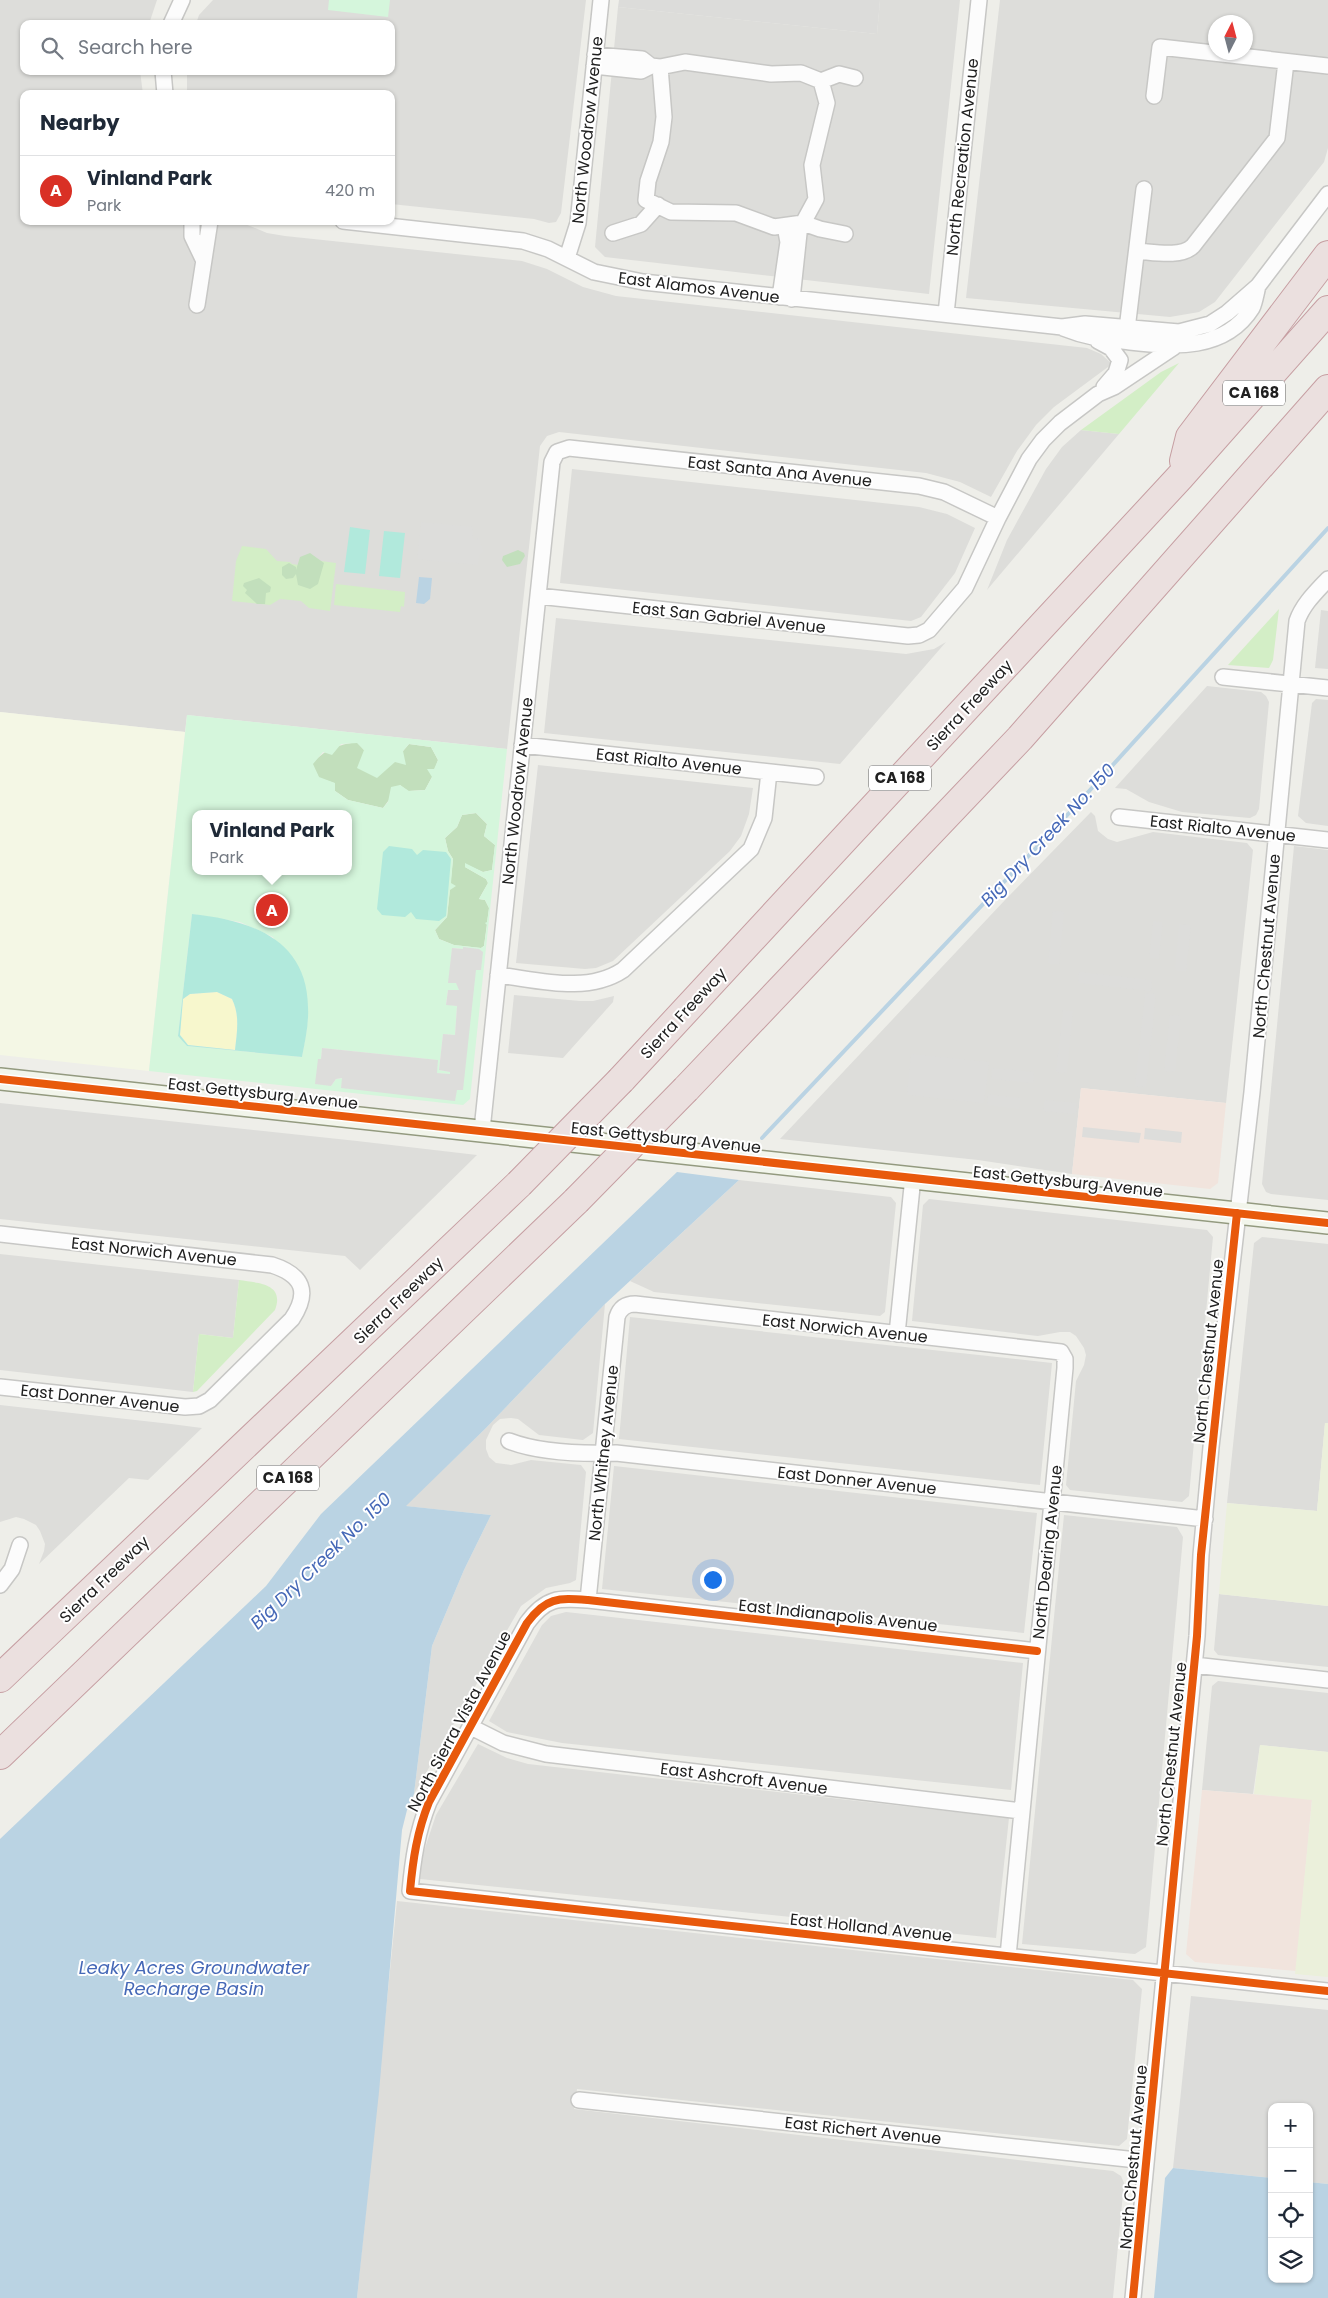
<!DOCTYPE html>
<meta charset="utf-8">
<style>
body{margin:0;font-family:Poppins,sans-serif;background:#f6f6f7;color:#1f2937}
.controls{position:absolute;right:15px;bottom:15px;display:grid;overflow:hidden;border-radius:10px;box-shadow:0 1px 4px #0004}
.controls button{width:45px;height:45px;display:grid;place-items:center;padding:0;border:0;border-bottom:1px solid #e0e1e3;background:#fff;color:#1f2937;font:25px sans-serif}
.compass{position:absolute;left:1208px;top:15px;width:45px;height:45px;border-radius:50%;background:#fff;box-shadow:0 1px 4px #0004;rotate:6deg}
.you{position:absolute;left:712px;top:1579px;width:18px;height:18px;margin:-12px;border:4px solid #fff;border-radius:50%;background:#1a73e8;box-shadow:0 0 0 8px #1a73e833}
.badge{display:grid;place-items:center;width:32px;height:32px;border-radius:50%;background:#d93025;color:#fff;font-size:16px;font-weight:700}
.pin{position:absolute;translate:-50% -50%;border:2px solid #fff;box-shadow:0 1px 5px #0006}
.popup{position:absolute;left:192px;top:810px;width:160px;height:65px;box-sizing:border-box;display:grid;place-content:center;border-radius:10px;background:#fff;filter:drop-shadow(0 1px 4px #0005);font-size:16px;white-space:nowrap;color:#747a83}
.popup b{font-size:19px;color:#1f2937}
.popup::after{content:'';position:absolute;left:50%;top:100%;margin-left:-10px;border:10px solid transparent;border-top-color:#fff}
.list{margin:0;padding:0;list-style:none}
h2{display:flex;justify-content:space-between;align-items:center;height:65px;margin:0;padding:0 20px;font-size:21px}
h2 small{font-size:16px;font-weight:400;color:#747a83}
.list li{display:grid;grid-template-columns:32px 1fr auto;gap:15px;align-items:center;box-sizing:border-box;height:70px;padding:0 20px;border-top:1px solid #e0e1e3}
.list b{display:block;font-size:19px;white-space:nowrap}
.list p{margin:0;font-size:16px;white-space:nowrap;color:#747a83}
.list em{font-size:16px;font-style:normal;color:#747a83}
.icon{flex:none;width:28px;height:28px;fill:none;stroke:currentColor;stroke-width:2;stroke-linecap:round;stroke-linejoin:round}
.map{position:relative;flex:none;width:1328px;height:2298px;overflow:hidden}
.search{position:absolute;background:#fff;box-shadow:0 1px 4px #0004;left:20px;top:20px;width:375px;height:55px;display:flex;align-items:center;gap:12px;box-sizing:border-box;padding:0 18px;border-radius:10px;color:#747a83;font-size:19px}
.panel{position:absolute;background:#fff;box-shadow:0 1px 4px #0004;left:20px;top:90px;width:375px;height:135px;border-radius:10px}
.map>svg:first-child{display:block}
</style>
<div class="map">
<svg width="1328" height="2298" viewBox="0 0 1328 2298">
<rect width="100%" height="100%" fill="#eeeee9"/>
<path fill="#ddddda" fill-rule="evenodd" d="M 0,0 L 157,0 L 149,24 L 24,24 L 24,71 L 140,71 L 143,94 L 24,94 L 24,221 L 238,221 L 267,233 L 285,236 L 522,261 L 547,269 L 583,287 L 616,296 L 1087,348 L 1101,354 L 1112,364 L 1054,407 L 1036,425 L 1017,451 L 991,497 L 960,482 L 926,473 L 559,432 L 547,436 L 540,446 L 507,749 L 187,715 L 185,732 L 0,712 Z
M 213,0 L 586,0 L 561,213 L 556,222 L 549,223 L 534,219 L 391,204 L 391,94 L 187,94 L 187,71 L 391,71 L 391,24 L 196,24 L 199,15 Z
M 880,0 L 960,0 L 929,294 L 605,257 L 595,247 L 618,7 L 877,34 Z
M 1000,0 L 1328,0 L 1328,148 L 1324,162 L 1215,302 L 1199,312 L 1170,317 L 966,298 ZM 1216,22 L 1246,22 L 1246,52 L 1216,52 Z
M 1081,430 L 1119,434 L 987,590 L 1007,540 L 1046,469 L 1062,447 Z
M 572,469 L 919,507 L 947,514 L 975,528 L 955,573 L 921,617 L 911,621 L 560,583 Z
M 1321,610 L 1328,611 L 1328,669 L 1315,668 Z
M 556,618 L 906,654 L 934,649 L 946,642 L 840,764 L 544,733 Z
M 1207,686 L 1261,692 L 1266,696 L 1269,702 L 1259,809 L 1256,815 L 1250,818 L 1182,812 L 1149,802 L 1126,789 L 1115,788 Z
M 1316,699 L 1328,700 L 1328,826 L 1306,823 L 1298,816 L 1312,703 Z
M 538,765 L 753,788 L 749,814 L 741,836 L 730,851 L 613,961 L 596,968 L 585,969 L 516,963 Z
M 1091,812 L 1095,816 L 1098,831 L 1108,839 L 1117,842 L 1153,832 L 1247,843 L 1253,850 L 1226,1103 L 1081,1088 L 1072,1174 L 978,1160 L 780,1139 L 1005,900 Z
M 1294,846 L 1328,850 L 1328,1200 L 1271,1194 L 1266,1192 L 1262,1184 Z
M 514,995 L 580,1001 L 593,1001 L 614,996 L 613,1002 L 563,1058 L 508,1053 Z
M 0,1103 L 357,1141 L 477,1155 L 360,1270 L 345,1256 L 0,1219 Z
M 739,1180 L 891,1197 L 896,1203 L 885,1312 L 880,1316 L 654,1292 L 630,1281 Z
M 929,1199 L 1207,1230 L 1213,1237 L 1189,1496 L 1182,1502 L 1070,1490 L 1066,1485 L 1076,1381 L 1084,1365 L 1086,1355 L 1084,1348 L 1076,1336 L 1070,1332 L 1060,1332 L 1038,1336 L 912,1321 L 923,1205 Z
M 1262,1237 L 1328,1244 L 1328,1423 L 1325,1423 L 1317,1511 L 1227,1503 L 1254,1243 Z
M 0,1254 L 239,1280 L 233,1338 L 199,1334 L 193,1392 L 0,1370 Z
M 605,1304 L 593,1433 L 583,1440 L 539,1435 L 518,1419 L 511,1418 L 500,1419 L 493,1425 L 486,1440 L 486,1449 L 489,1457 L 496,1463 L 511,1465 L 531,1460 L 581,1465 L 586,1472 L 576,1580 L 570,1583 L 546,1588 L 521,1606 L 414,1794 L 432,1646 L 464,1570 L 491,1515 L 405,1506 L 486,1428 Z
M 630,1317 L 1052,1363 L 1040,1485 L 619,1439 Z
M 0,1405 L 171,1424 L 202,1428 L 148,1480 L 129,1478 L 39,1564 L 44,1551 L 45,1544 L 40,1531 L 36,1525 L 24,1519 L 16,1517 L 0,1522 Z
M 614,1466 L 1037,1513 L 1024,1633 L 602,1589 Z
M 1064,1515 L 1177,1527 L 1183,1537 L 1146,1947 L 1135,1954 L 1022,1944 Z
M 1219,1594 L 1328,1606 L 1328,1667 L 1218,1655 L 1214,1650 Z
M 566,1612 L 1023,1663 L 1011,1790 L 562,1743 L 507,1732 L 489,1721 L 542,1625 L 551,1616 Z
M 1218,1681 L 1328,1693 L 1328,1752 L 1260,1745 L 1253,1794 L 1202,1790 L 1212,1686 Z
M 478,1744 L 507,1758 L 528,1764 L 1009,1818 L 996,1938 L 420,1879 L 421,1860 L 436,1815 Z
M 397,1901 L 1133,1980 L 1142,1989 L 1127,2139 L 1119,2146 L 577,2089 L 574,2109 L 1113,2171 L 1121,2176 L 1124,2183 L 1113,2298 L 357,2298 Z"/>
<path fill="#f1e4dd" d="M 1081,1088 L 1226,1103 L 1218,1183 L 1210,1189 L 1072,1174 Z
M 1202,1790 L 1312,1799 L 1296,1971 L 1195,1962 L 1186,1954 Z"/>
<path fill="#f4f7e5" d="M 0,712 L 185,732 L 149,1071 L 0,1055 Z"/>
<path fill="#dcdcda" d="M 619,0 L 880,0 L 877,34 L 618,7 Z
M 1191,1996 L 1328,2010 L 1328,2184 L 1309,2182 L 1309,2107 L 1272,2107 L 1272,2178 L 1173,2168 Z"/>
<path fill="#ebf0db" d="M 1325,1423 L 1328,1423 L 1328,1606 L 1219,1594 L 1227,1503 L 1317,1511 Z
M 1260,1745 L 1328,1752 L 1328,1977 L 1295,1974 L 1312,1800 L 1254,1794 Z"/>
<path fill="#d3eec6" d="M 1179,363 L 1119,434 L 1081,430 L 1161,372 Z
M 242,546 L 266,549 L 277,561 L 290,562 L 292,564 L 313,567 L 314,560 L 336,563 L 330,611 L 309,608 L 301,601 L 280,599 L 270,605 L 232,601 L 236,561 Z
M 336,584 L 405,592 L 404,607 L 401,606 L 400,612 L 334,605 Z
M 1279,609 L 1273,660 L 1269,668 L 1228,665 Z
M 239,1280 C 258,1283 285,1283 275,1310 L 197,1391 L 193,1392 L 199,1334 L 233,1338 Z"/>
<path fill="#c2dfbc" d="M 518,550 L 524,553 L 525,556 L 520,564 L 507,567 L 502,560 L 503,556 Z
M 310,553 L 324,563 L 318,584 L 310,589 L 298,585 L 296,574 L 293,578 L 286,579 L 282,575 L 282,567 L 289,563 L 296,567 L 296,570 L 300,557 Z
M 259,578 L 271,587 L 270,592 L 266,593 L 265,604 L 257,604 L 245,593 L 247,590 L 243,586 L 244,583 Z
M 357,742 L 364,750 L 403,751 L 409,744 L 431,747 L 438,760 L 432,777 L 425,790 L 408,791 L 400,785 L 383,808 L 348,800 L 335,791 L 334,783 L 319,778 L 312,764 C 325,749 338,745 357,742 Z
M 476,813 L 487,824 L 484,836 L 495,845 L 492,870 L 483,872 L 465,864 L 465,867 L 486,879 L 488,883 L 479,899 L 485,900 L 489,908 L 484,946 L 481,948 L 454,945 L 439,939 L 435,930 L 447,917 L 453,859 L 448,851 L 445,838 L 457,827 L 462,815 Z"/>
<path fill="#f7f7cd" d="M 217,992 L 232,999 C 240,1015 237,1032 235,1050 L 188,1045 L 180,1035 L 183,999 L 190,994 Z"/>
<path fill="#d5f6dc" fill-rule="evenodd" d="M 329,0 L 390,0 L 388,17 L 328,10 Z
M 187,715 L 507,749 L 470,1099 L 463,1105 L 149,1071 ZM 357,743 L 364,750 L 357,768 L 377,778 L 395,762 L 406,765 L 403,751 L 409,744 L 431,747 L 438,760 L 434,769 L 427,769 L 432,777 L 425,790 L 409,791 L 400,785 L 391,787 L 388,802 L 383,808 L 348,800 L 335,791 L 335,783 L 319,777 L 313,764 L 323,752 L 332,755 L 341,744 ZM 476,813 L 487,824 L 484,836 L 495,845 L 492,870 L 483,872 L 465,863 L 465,867 L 486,879 L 488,883 L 479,899 L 485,900 L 489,908 L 487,922 L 485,923 L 487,925 L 484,946 L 481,948 L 454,945 L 439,939 L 435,930 L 447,917 L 450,890 L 456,886 L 451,883 L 453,859 L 448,851 L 445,838 L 457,827 L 462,815 ZM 196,814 L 348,814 L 348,871 L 196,871 ZM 192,914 L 240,922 L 273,937 L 308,1006 L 307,1028 L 302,1057 L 187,1046 L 178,1036 ZM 452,948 L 463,949 L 463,1090 L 341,1088 L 343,1078 L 336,1079 L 331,1086 L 318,1059 L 321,1059 L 322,1048 L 437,1060 L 436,1073 L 450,1074 L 451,1072 L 439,1070 L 443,1034 L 455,1035 L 457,1006 L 446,1004 L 448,990 L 459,991 L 459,987 L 456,983 L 449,982 Z"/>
<path fill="#b1e9dc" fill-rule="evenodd" d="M 350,527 L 370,530 L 365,574 L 344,572 Z
M 384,531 L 405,533 L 400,578 L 379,576 Z
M 389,846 L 412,849 L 417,855 L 423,850 L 446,852 L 451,859 L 446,916 L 439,921 L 416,919 L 411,912 L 405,917 L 382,915 L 377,909 L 383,852 Z
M 192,914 C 249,920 307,938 308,1007 C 309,1024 305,1041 302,1057 L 187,1046 L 178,1036 ZM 217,992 L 232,999 C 240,1015 237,1032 235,1050 L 188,1045 L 180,1035 L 183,999 L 190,994 Z"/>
<path fill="#dddddb" d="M 421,522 L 473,527 L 472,538 L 476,540 L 479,538 L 483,551 L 479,555 L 478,565 L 417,559 Z
M 1053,911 L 1064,912 L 1059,965 L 1048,963 Z
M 1153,921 L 1163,922 L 1159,959 L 1149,958 Z
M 1179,924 L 1191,925 L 1186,972 L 1175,970 Z
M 463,947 L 479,949 L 483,952 L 481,970 L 476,970 L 463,1090 L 457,1090 L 455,1101 L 341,1088 L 342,1078 L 336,1079 L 331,1086 L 315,1084 L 318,1059 L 321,1059 L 322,1048 L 438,1060 L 437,1073 L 450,1074 L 450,1072 L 439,1070 L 443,1034 L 455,1035 L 457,1006 L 446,1005 L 448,990 L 459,990 L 456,983 L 448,983 L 452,948 L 463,949 Z
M 1079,972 L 1152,980 L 1151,991 L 1078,983 Z
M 1145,993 L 1156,994 L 1146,1087 L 1135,1086 Z
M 1063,1010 L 1073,1011 L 1067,1073 L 1056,1072 Z
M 1170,1015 L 1181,1016 L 1175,1072 L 1164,1071 Z
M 911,1054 L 989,1062 L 984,1103 L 907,1095 Z
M 992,1068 L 1034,1072 L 1033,1083 L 991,1079 Z
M 988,1094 L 1021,1098 L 1019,1109 L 987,1105 Z
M 1045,1100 L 1077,1103 L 1076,1114 L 1043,1111 Z
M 1083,1127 L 1141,1133 L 1139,1143 L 1082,1137 Z
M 1145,1128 L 1182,1132 L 1181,1143 L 1144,1139 Z"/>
<path fill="#bad3e3" d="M 419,577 L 432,578 L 430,599 L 424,604 L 416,603 Z
M 677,1172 L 739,1180 L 605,1304 L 486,1428 L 406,1506 L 491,1515 L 464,1570 L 432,1646 L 414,1794 L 407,1810 L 402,1830 L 379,2092 L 357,2298 L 0,2298 L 0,1839 L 266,1586 L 321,1514 Z
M 1173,2168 L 1272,2178 L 1272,2279 L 1309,2279 L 1309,2182 L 1328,2184 L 1328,2298 L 1154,2298 L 1165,2178 Z"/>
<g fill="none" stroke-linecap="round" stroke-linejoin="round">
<path stroke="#bad3e3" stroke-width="4" d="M 762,1138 L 1071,811 L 1328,528"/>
<g stroke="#c7c7c5" stroke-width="18">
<path id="street" d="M 171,24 L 182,0
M 594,66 L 641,71 L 651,66 L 642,59 L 595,55
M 651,66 L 660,67 L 685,62 L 771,74 L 801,73 L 821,81 L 827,103 L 812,165 L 816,199 L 803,223 L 774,227 L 736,213 L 671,212 L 646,200 L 648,181 L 661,142 L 664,117 L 660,67
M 163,71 L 165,94
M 821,81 L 839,74 L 855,78
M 1154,96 L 1160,47 L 1328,66
M 192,221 L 192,236 L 203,259
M 343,221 L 523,241 L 548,249 L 594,272 L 643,282 L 1062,327 L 1085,324 L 1179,332 L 1210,324 L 1227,313 L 1258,286 L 1328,194
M 803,223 L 820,229 L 845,234
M 613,233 L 641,224 L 658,205
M 1137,251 C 1153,252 1181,258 1193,246 L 1277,138 L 1286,62
M 567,258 L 578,223 L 601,0
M 780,297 L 788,242 L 785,226
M 792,299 L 800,224
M 197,305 L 210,221
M 946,314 L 979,0
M 1063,328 C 1088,338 1104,339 1130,342 C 1173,347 1225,351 1252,308 C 1255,302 1256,293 1258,286
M 1127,329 L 1144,189
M 1098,341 L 1111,348 L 1120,360 L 1116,373 L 1104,387
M 538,596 L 908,636 L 919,635 L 929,630 L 965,588 L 998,518 L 1029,459 L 1043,440 L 1060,423 L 1098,394 L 1114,387 L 1174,347
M 1223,677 L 1328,688
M 522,745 L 816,777
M 1119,817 L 1328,840
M 498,975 C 539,980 587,994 623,970 L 751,849 L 764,818 L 769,772
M 482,1130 L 552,462 L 557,452 L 569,448 L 919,486 L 944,492 L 998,518
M 0,1234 L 272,1265 C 303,1275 310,1292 292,1319 L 210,1400 L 199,1406 L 185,1407 L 0,1387
M 897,1334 L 913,1177
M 509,1441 C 540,1453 583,1454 616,1453 L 1205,1519
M 0,1585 L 12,1569 L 20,1545
M 588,1600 L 617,1317 C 620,1308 626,1304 635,1304 L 1061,1352 L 1065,1359 L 1065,1368 L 1008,1956
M 1037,1651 L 588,1600 C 558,1598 546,1597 527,1623 L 429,1802 C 417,1832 413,1859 410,1891 L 1328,1991
M 1194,1665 L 1328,1680
M 471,1727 L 503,1743 L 546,1754 L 1021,1811
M 579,2100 L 1146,2161
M 1133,2298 L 1197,1636 L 1201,1555 L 1211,1447 L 1252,1092 L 1297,621 C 1303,604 1316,592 1328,579"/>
</g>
<g stroke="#939a7f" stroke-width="24">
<path id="secondary" d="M 0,1079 L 1328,1223"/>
</g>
<g stroke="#c69ea2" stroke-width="30">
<path id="highway" d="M 1184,461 L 1190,437 L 1328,255
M 621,1080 L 1180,477 L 1328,310
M 686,1089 L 1020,738 L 1328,389
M 0,1678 L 519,1184
M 0,1755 L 576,1201"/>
</g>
<use href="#street" stroke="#fcfcfc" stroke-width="15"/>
<use href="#secondary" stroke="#f2f5eb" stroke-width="21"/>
<use href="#highway" stroke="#ebe0df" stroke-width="28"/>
<g stroke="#c69ea2" stroke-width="30" stroke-linecap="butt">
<path id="highway-bridge" d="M 519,1184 L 621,1080
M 576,1201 L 686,1089"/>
</g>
<use href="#highway-bridge" stroke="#ebe0df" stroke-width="28"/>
<g stroke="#fff" stroke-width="11">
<path id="cycleway" d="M 0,1079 L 1328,1223
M 1037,1651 L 588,1600 C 558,1598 546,1597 527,1623 L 429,1802 C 417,1832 413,1859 410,1891 L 1328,1991
M 1133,2298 L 1197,1636 L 1201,1555 L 1237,1213"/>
</g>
<use href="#cycleway" stroke="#e8590c" stroke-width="8"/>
</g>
<g text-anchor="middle" stroke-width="4" stroke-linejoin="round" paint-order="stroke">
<g fill="#fff" stroke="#636363" stroke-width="1">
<rect x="1223" y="380.5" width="62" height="25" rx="4"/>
<rect x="869" y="765.5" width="62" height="25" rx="4"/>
<rect x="257" y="1465.5" width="62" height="25" rx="4"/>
</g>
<g font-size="15" font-weight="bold" fill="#202020">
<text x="1254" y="398">CA 168</text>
<text x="900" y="783">CA 168</text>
<text x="288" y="1483">CA 168</text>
</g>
<g font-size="16" fill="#202020" stroke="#fff">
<text transform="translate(587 130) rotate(-84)" y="6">North Woodrow Avenue</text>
<text transform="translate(962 157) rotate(-84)" y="6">North Recreation Avenue</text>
<text transform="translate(699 287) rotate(7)" y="6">East Alamos Avenue</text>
<text transform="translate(780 471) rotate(6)" y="6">East Santa Ana Avenue</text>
<text transform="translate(729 617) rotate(6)" y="6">East San Gabriel Avenue</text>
<text transform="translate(969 705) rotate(-47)" y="6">Sierra Freeway</text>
<text transform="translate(669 761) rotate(6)" y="6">East Rialto Avenue</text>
<text transform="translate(517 791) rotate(-84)" y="6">North Woodrow Avenue</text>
<text transform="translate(1223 828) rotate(6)" y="6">East Rialto Avenue</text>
<text transform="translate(1266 946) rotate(-85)" y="6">North Chestnut Avenue</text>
<text transform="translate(683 1013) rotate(-47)" y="6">Sierra Freeway</text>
<text transform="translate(263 1093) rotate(6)" y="6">East Gettysburg Avenue</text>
<text transform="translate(666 1137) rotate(6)" y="6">East Gettysburg Avenue</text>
<text transform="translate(1068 1181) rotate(6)" y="6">East Gettysburg Avenue</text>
<text transform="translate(154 1251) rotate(6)" y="6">East Norwich Avenue</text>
<text transform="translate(398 1300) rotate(-44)" y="6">Sierra Freeway</text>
<text transform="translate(845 1328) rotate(6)" y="6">East Norwich Avenue</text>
<text transform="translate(1208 1351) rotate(-84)" y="6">North Chestnut Avenue</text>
<text transform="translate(100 1398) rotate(6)" y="6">East Donner Avenue</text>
<text transform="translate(603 1453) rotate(-84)" y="6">North Whitney Avenue</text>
<text transform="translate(857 1480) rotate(6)" y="6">East Donner Avenue</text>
<text transform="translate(1047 1552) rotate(-84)" y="6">North Dearing Avenue</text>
<text transform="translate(104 1579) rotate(-44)" y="6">Sierra Freeway</text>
<text transform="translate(838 1615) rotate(6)" y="6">East Indianapolis Avenue</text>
<text transform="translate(459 1721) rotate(-62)" y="6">North Sierra Vista Avenue</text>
<text transform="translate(1171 1754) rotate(-84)" y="6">North Chestnut Avenue</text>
<text transform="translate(744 1778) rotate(7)" y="6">East Ashcroft Avenue</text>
<text transform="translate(871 1927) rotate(6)" y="6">East Holland Avenue</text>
<text transform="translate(863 2130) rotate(6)" y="6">East Richert Avenue</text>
<text transform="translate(1133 2157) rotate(-85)" y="6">North Chestnut Avenue</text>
</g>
<g font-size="18" font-style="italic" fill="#4568b7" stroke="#fff">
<text transform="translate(1048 835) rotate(-47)" y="6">Big Dry Creek No. 150</text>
<text transform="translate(321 1561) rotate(-44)" y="6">Big Dry Creek No. 150</text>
<text x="194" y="1974">Leaky Acres Groundwater<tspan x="194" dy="21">Recharge Basin</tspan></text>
</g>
</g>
</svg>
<div class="controls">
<button>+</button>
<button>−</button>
<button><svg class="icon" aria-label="locate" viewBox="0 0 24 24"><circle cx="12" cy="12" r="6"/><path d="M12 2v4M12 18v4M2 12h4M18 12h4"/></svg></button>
<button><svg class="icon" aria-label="layers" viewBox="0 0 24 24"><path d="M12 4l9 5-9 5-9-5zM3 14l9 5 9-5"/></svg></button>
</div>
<svg class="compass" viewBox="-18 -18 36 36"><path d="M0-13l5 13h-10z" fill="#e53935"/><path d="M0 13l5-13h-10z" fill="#747a83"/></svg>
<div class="you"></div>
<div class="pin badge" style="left:272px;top:910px">A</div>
<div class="popup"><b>Vinland Park</b>Park</div>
<div class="search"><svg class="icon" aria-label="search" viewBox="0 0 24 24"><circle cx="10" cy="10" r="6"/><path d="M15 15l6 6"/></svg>Search here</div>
<section class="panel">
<h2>Nearby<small></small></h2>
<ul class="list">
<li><span class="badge">A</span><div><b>Vinland Park</b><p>Park</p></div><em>420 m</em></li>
</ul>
</section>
</div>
